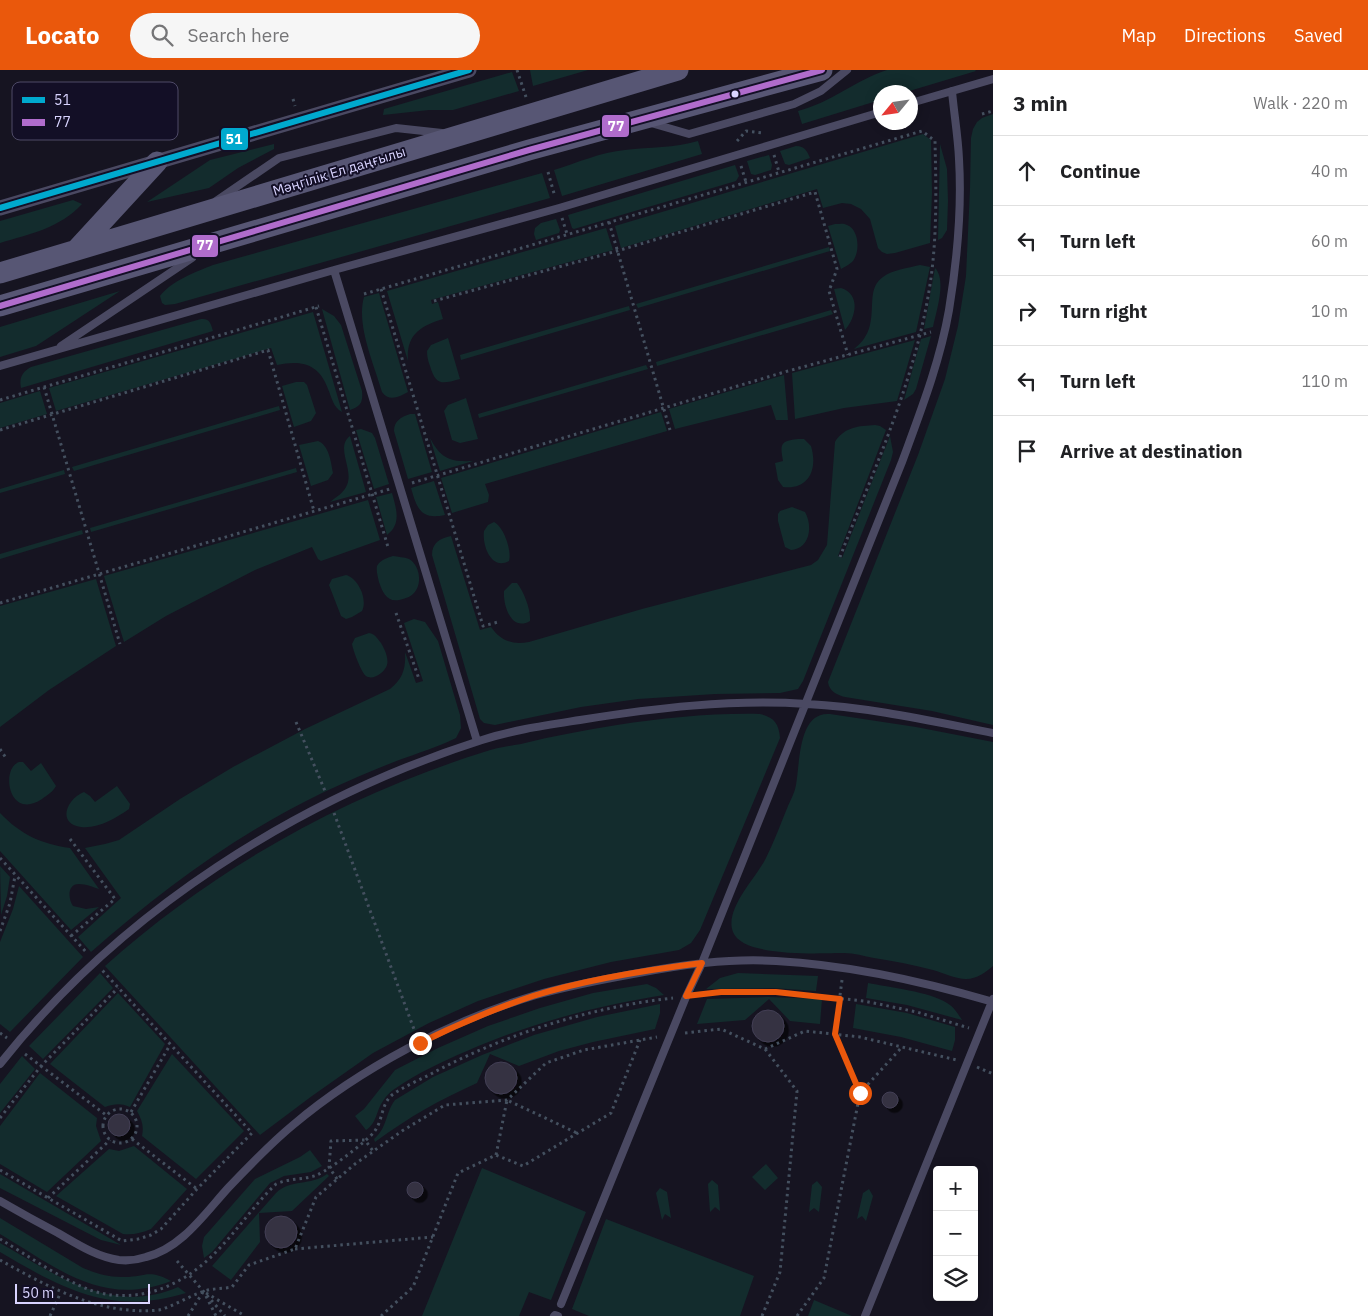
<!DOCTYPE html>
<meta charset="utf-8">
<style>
body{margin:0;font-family:"IBM Plex Sans",sans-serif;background:#f6f6f6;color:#202124}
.controls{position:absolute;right:15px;bottom:15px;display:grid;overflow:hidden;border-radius:5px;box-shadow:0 2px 12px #0003}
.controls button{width:45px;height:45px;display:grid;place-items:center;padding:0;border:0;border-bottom:1px solid #e0e0e0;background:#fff;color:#202124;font:25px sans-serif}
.compass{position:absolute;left:873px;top:15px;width:45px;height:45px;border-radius:50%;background:#fff;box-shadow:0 2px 12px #0003;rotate:241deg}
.scale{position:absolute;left:15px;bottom:12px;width:135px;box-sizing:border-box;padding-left:5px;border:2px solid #d9d4ff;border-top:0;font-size:14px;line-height:18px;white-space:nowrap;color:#d9d4ff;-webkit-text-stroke:4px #130f26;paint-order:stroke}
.stop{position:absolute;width:15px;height:15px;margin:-11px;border:4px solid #ea580c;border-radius:50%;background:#fff}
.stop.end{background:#ea580c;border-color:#fff;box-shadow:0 1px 5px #0008}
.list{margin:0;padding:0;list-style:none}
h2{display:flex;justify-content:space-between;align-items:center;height:65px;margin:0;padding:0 20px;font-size:21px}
h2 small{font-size:16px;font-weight:400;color:#757577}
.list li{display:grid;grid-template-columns:32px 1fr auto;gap:15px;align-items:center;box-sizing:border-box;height:70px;padding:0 20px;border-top:1px solid #e0e0e0}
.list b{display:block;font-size:19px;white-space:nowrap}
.list em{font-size:16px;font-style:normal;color:#757577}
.icon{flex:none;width:28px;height:28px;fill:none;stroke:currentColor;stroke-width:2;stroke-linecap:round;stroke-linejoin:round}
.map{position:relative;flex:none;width:993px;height:1246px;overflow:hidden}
header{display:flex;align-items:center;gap:30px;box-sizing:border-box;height:70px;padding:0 25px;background:#ea580c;color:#fff}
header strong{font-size:24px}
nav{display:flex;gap:28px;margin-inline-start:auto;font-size:18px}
.search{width:350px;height:45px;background:#f6f6f6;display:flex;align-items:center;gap:12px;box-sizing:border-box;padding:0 18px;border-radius:28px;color:#757577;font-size:19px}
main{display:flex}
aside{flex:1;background:#fff}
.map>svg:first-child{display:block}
</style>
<header>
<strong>Locato</strong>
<div class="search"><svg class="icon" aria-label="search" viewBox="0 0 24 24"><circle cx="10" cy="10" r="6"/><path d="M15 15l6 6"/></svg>Search here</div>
<nav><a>Map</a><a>Directions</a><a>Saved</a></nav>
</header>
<main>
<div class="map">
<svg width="993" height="1246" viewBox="0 0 993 1246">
<defs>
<filter id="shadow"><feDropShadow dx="4.5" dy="4.5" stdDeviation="0" flood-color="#0009"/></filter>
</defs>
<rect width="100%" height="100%" fill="#161421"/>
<path fill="#132c2d" d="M 530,0 L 588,0 L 533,16 Z
M 887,0 L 975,0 L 976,1 L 906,22 L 881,22 L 880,30 L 802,54 L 798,41 C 830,33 856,10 887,0 Z
M 512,2 L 519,21 L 453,40 L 429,40 L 383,45 L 384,39 Z
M 993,44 L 993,655 L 932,641 L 845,627 C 837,625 829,621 828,612 L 918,385 L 945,309 L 958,256 L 966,206 L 970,119 L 971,68 L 973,59 L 977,52 L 982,48 Z
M 923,64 L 931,70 L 932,123 L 930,173 L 895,183 L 887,184 L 882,182 L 878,178 L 870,149 L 861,139 L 851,134 L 842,133 L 823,138 L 817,119 L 621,178 L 615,156 Z
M 698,71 L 702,84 L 562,126 L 554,100 C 577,93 601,82 625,80 C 650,77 674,78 698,71 Z
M 274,74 L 274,79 L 238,98 L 209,118 L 147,132 L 210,90 Z
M 940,74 L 947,99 L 948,131 L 947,160 L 942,168 L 938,170 Z
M 796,76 C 805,76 807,81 810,88 L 789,95 L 785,94 L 780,81 Z
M 769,85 L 772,95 L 771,100 L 755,105 L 751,104 L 747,91 Z
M 735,95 L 739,106 L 736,111 L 574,159 L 572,158 L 568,145 Z
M 542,103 L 550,128 L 175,234 L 165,235 L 162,233 L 160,226 C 170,212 197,201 213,195 Z
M 73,130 L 82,134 C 60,158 30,164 0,173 L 0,151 Z
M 556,149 L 560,160 L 559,163 L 536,170 L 534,164 L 535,158 L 541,153 Z
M 835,154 C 839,154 844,153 847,155 C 860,160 860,184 852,192 C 849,195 844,197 841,199 L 828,156 Z
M 606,158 L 613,180 L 431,230 L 432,234 L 438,232 L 443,249 C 420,256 406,265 408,291 L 387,221 Z
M 829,177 L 830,181 L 638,238 L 636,234 Z
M 920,195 L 930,197 L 916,262 L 854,279 C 885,256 861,222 883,207 C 892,200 908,198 920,195 Z
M 935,198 C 947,210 936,242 933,257 L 924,259 Z
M 841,218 C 861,224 856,248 845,260 L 834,219 Z
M 120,221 L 36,276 L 0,287 L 0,257 Z
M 379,223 L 408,322 C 399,327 389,332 382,322 C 374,294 356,255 364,227 Z
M 629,236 L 630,240 L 461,290 L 460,285 Z
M 322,239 L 334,246 L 341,255 L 362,321 C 363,332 361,336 350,340 Z
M 831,240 L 833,244 L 824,247 L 657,296 L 656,292 Z
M 313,242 L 342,342 C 333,337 332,328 328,319 C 319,293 300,290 277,295 L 271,278 L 56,341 L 49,318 Z
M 201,249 C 210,248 211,254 213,261 L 21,318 C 19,308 22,302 31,297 Z
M 931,266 L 916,319 L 913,324 L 904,330 L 921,269 Z
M 448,268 L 460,309 C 442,314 436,316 430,296 C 428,291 427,286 427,281 L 431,275 Z
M 915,270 L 897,331 L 844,338 L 795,349 L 792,303 Z
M 646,295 L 648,299 L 479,348 L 478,344 Z
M 784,305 L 788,350 L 776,350 L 771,335 L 675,359 L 669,339 Z
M 296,312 L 304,312 L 307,315 L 316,343 L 311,351 L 294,357 L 282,316 Z
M 40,321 L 47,344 L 0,358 L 0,333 Z
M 466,328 L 478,369 L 460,373 L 452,370 L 444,341 L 448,335 Z
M 279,336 L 280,340 L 74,401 L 72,397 Z
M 661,342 L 667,361 L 485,414 L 489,425 L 488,432 L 452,443 L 441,408 Z
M 410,344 L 415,344 L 432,402 L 408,409 L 394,361 C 394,351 401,347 410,344 Z
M 875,355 L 880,356 L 886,360 L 838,486 L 842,488 L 890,366 L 893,382 L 891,390 L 803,611 L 798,619 L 780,623 L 715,624 L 638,629 L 581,637 L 495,655 L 484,653 L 480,649 L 432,485 C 432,473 440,468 451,466 L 480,560 L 491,557 C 501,571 512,575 529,572 L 642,539 L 811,495 L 818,490 L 827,475 L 835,372 C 844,357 859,356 875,355 Z
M 361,359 L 372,363 L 375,368 L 389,414 L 374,419 L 356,360 Z
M 350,366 L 366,422 L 330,432 C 336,427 344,423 347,415 C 354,399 335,377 350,366 Z
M 430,368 C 441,389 450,392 473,391 L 440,401 Z
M 798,369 L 804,369 L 811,376 C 818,399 809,420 783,417 L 778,410 L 775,393 L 783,391 C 780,374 780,371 798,369 Z
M 318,371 C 329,375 331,392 333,403 L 328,410 L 311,416 L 299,375 Z
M 296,398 L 297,402 L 91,462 L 90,458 Z
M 64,400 L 65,404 L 0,423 L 0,419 Z
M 434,411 L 445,445 C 421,450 417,439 411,418 Z
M 392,423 C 396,438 402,454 387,465 L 376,427 Z
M 368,430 L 380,470 L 321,491 L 318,489 L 312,477 L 255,500 L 166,546 L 124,572 L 104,506 Z
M 792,437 L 805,442 C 813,456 810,479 791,480 L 785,477 L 778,451 L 778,444 L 780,441 Z
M 494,452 C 504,457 512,481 509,491 C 491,501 482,475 484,461 L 488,455 Z
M 82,460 L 83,464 L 0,489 L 0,484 Z
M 393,486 C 398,487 404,487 409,489 C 420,495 423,515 413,524 C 411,526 407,528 403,529 C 388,534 383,524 379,512 C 378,507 376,501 377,496 C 380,490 387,488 393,486 Z
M 346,505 C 358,508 368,529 362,541 L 352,547 L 346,549 L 341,546 L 329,515 L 332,509 Z
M 96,509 L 116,576 L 49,620 L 0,657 L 0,536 Z
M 512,513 L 517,513 C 524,522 531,540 530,551 C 511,562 503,535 504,521 Z
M 414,549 L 425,552 L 438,571 L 460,645 L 461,658 L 456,668 C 438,677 418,683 399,690 C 373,700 348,711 322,723 C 237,764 162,820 91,882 L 78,867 L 121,828 L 85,778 L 105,774 L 119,770 L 180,729 L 233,697 L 305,659 L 390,619 C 403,609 406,598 405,582 L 416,613 L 423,611 L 404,553 Z
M 369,563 C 375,564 377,568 381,573 C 384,578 389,588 387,595 C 385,602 373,611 366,606 C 361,602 353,580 352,574 L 355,568 Z
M 760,644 C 774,647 779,654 780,668 L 700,860 L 691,873 L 679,880 L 611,892 L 544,909 L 478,931 L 429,953 L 373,983 L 312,1026 L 260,1065 L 105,896 C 214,798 344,726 484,682 C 496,678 509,676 521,674 C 553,666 585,660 617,655 C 664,648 712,643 760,644 Z
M 830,644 L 916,657 L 993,672 L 993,896 C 986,902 977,909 966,909 C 956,909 944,903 933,900 C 914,895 894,891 874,888 C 864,886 854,883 844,883 C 821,883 743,888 733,862 C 724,839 756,808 766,788 C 774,772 781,753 788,736 C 791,729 795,722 796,715 C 800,693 798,641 830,644 Z
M 19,692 L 23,692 L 31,701 L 41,693 L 56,716 C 53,722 47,725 42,729 C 9,751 0,699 19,692 Z
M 117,716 L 130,734 L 129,739 C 116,748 98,759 81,757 C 57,754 66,729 84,722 L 90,726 L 95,732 Z
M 0,743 C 20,764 41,774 70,778 L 99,819 C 93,817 86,814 79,814 C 67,814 68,829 73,836 L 86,839 L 99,837 L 71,860 L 0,781 Z
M 0,796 L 10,807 L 7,826 L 1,845 Z
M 19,816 L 83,887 L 10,962 L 0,954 L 0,872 L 13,839 Z
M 100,903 L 113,918 L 43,989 L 29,976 Z
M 738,903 L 818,906 L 816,921 L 773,918 L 706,919 L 720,908 Z
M 868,913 C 888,917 931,922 947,933 C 954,937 958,944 962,950 L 907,935 L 866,928 Z
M 647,914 L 656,918 L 664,925 C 595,936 531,953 467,981 C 443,991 418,1003 396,1018 C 391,1021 386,1026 383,1031 C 376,1041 377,1053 366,1060 L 355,1046 L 364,1039 L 395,1000 L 438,978 L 488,956 L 540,938 L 593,923 Z
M 118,923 L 165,974 L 130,1037 C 120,1033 115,1034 105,1037 L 50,994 Z
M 768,927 L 822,929 L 820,954 L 790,951 L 769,929 L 745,950 L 697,954 L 707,929 Z
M 660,934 L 660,943 L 655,959 L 593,972 L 559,981 L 519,996 L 490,984 L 477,1013 C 439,1030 409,1047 375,1072 L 374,1069 C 388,1057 385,1043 395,1030 L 433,1007 L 482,985 L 534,965 L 597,947 Z
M 856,934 L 907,943 L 955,957 L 955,970 L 952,981 L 901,967 L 853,958 Z
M 172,984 L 244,1061 L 196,1109 L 142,1066 C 144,1056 142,1050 137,1041 Z
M 22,986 L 35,999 L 0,1043 L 0,1014 Z
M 40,1003 L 97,1048 L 96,1056 L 101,1071 L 47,1122 L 0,1094 L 0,1056 Z
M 134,1076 L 187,1119 L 151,1159 C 142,1163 133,1165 123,1164 L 56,1126 L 109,1079 L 119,1081 Z
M 310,1080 L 322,1096 L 311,1102 L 284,1106 L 270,1113 L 212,1182 L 204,1188 L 202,1176 L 204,1167 L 255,1109 L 300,1087 Z
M 766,1094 L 778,1108 L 765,1120 L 752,1107 Z
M 482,1098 L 586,1142 L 551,1230 L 529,1222 L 519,1246 L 422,1246 Z
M 0,1104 L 121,1175 L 101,1170 L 0,1118 Z
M 327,1104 L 329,1106 L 292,1141 L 259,1143 L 260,1172 L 231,1210 L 212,1196 L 276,1123 C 290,1109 311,1116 327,1104 Z
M 712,1110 L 718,1115 L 720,1141 L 715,1137 L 710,1142 L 708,1114 Z
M 817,1111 L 822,1117 L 819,1142 L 814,1138 L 809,1142 L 812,1115 Z
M 660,1118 L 667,1122 L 671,1148 L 665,1144 L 662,1150 L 656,1123 Z
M 869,1119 L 873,1126 L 866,1151 L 862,1146 L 857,1149 L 863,1123 Z
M 0,1148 L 83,1198 C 95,1203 107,1207 121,1207 C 145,1208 147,1198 171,1211 C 102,1238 56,1197 0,1164 Z
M 606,1149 L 754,1206 L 740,1246 L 589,1246 L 572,1239 Z
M 0,1173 C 56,1205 112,1246 178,1217 L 186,1223 C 111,1246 63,1219 0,1182 Z
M 814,1230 L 852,1246 L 808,1246 Z"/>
<path fill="#343243" stroke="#433f54" filter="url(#shadow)" d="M752 956a16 16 0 1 1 32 0a16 16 0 1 1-32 0Z
M485 1008a16 16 0 1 1 32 0a16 16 0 1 1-32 0Z
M882 1030a8 8 0 1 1 16 0a8 8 0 1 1-16 0Z
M108 1055a11 11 0 1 1 22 0a11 11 0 1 1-22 0Z
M407 1120a8 8 0 1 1 16 0a8 8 0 1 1-16 0Z
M265 1162a16 16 0 1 1 32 0a16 16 0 1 1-32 0Z"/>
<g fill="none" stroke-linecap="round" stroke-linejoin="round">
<path stroke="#44505f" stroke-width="3" stroke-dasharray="2.5 4" stroke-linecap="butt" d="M 517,0 L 526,27
M 293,29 L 295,36
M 982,44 L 993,41
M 737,71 L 746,61 L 763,63
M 774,85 L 779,102
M 741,96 L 746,112
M 548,102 L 555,127
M 562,148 L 567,164
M 609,152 L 670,360
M 381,219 L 483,556 L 498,552
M 364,224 L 922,61 L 935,71 C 936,114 937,157 932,200 C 920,300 876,394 840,487
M 434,231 L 617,181 L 815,122 L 837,199 L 829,221 L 848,285
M 316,237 L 388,477
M 44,317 L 120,574
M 0,330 L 319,236
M 0,360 L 268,280 L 314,441
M 412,413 L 788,301 L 931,262
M 0,533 L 390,419
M 396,543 L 419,609
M 296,652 L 325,721
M 0,679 L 6,688
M 334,743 L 415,962
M 70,769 L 115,829 L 71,866
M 0,788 L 87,883
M 0,861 L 10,833 L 15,806
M 842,910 L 835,964 L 860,1023 L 902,977
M 699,925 L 721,922 L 776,922 L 864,931 L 917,942 L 969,958
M 0,963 L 7,968
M 685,963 L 721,959 L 765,979 L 805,961 L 860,967 L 957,990
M 25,984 L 106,1045
M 977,997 L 993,1004
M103 1056a17 17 0 1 1 34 0a17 17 0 1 1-34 0Z
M 131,1042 L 170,975
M 0,1048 L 41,996 L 118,918
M 132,1069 L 197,1119
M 496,1085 L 507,1030 L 577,1063
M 0,1100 L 122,1171 L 138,1169 L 151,1165 L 161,1159 L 197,1119 L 252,1063 L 102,900
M 337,1109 L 329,1097 L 331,1071 L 365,1070 L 373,1081
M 48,1128 L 110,1070
M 0,1169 C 27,1185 61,1209 90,1220 C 136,1236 183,1216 215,1183 C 237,1161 254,1135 276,1114 C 289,1108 304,1110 317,1105 C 329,1100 366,1072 374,1062 C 383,1051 381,1034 392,1025 C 403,1017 417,1011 429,1005 C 502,965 591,937 673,928
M 295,1179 L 433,1167
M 0,1190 C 48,1217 101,1246 159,1240 C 174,1236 187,1227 202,1222 C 211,1218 222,1219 232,1217 L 249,1195 L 295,1179 L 316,1127 L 355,1094 L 402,1061 L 445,1035 L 507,1030 L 546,993 L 584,980 L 657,967
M 177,1191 L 225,1246
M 206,1223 L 245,1246
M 206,1226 L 216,1246
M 50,1246 L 60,1224
M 188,1246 L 203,1222
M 381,1246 L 413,1217 L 458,1103 L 496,1085 L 523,1096 L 611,1043 L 640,970
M 762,1246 L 780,1202 L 797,1021 L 765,979
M 797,1246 L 824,1208 L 860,1023"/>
<path stroke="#4a4962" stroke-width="8" d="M 911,33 L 993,9
M 651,53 L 689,64 L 794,34 L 821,21 L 847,0
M 216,131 L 279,88 L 396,58 L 442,63
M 334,200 L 477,671
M 61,276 L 192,188
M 0,296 L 334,200 L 559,138 L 881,42
M 0,994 C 121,841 297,729 482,670 C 512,660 548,655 580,650 C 654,638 731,629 807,634 C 869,637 931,651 993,663
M 0,1131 C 19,1142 39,1153 58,1163 C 77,1174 97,1187 119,1190 C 128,1191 137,1190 146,1187 C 182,1178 205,1143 229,1117 C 249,1096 270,1074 293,1055 C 359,999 452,950 536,925 C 568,916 600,910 633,904 C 680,895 728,888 776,891 C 850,895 922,911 993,932
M 561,1234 L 686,927 L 702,893 L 902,392 C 920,343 940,292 949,240 C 957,191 962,139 959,89 C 958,66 954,44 952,21
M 554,1246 L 555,1245 L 558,1246
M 865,1246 L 993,929"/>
<path stroke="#4a4962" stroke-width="15" d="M 0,138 L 469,0"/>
<path stroke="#575674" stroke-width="21" d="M 76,180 L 157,92
M 0,203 L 678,0
M 0,236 L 529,80 L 822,0"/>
<g stroke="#130f26" stroke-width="10">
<path id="bus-1" d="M 0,138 L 469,0"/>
</g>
<g stroke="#130f26" stroke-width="10">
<path id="bus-2" d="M 0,236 L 529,80 L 822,0"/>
</g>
<use href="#bus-1" stroke="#00a9ce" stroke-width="6"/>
<use href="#bus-2" stroke="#b06ccc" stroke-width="6"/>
</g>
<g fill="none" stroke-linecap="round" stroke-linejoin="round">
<path stroke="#ea580c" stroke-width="6" d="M 420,973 C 456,955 494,939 533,926 C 587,909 646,900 702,893 L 686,926 L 721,922 L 776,922 L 840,929 L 835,964 L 860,1023"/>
</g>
<circle fill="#d9d4ff" stroke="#130f26" stroke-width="2" cx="735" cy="24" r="4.5"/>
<g text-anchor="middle" stroke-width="4" stroke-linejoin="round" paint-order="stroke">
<g font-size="14" fill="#d9d4ff" stroke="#130f26">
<text transform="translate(339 101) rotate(-17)" y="5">Мәңгілік Ел даңғылы</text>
</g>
</g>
<rect x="12" y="12" width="166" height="58" rx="8" fill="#130f26" stroke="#4e4a67" stroke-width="1"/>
<rect x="22" y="27" width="23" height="6" fill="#00a9ce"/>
<rect x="22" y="49" width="23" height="7" fill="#b06ccc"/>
<g font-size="14" fill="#d9d4ff">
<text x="54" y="35">51</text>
<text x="54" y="57">77</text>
</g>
<g stroke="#130f26" stroke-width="2">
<rect x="601" y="44" width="29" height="24" rx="5" fill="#b06ccc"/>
<rect x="220" y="57" width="29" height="24" rx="5" fill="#00a9ce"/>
<rect x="191" y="164" width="28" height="24" rx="5" fill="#b06ccc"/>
</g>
<g font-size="14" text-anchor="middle" font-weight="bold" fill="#fff">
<text x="616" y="61">77</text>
<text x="234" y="74">51</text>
<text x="205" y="180">77</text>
</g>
</svg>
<div class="controls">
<button>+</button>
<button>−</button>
<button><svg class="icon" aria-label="layers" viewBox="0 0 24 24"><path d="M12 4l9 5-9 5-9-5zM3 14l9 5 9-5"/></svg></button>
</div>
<svg class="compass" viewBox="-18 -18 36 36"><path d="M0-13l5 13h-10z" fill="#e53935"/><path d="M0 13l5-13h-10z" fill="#757577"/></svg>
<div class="scale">50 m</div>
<div class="stop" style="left:860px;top:1023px"></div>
<div class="stop end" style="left:420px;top:973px"></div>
</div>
<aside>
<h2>3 min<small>Walk · 220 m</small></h2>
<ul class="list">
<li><svg class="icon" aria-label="ahead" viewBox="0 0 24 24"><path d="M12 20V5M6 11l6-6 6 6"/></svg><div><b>Continue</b></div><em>40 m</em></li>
<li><svg class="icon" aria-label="left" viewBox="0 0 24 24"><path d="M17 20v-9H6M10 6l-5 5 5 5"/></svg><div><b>Turn left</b></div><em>60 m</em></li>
<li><svg class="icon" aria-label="right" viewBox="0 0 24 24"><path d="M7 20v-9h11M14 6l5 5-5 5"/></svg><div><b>Turn right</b></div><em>10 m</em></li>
<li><svg class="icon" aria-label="left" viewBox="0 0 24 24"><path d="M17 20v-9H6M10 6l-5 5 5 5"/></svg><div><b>Turn left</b></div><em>110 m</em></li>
<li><svg class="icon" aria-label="arrive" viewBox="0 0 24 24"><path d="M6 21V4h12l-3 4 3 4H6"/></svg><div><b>Arrive at destination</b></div></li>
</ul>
</aside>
</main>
